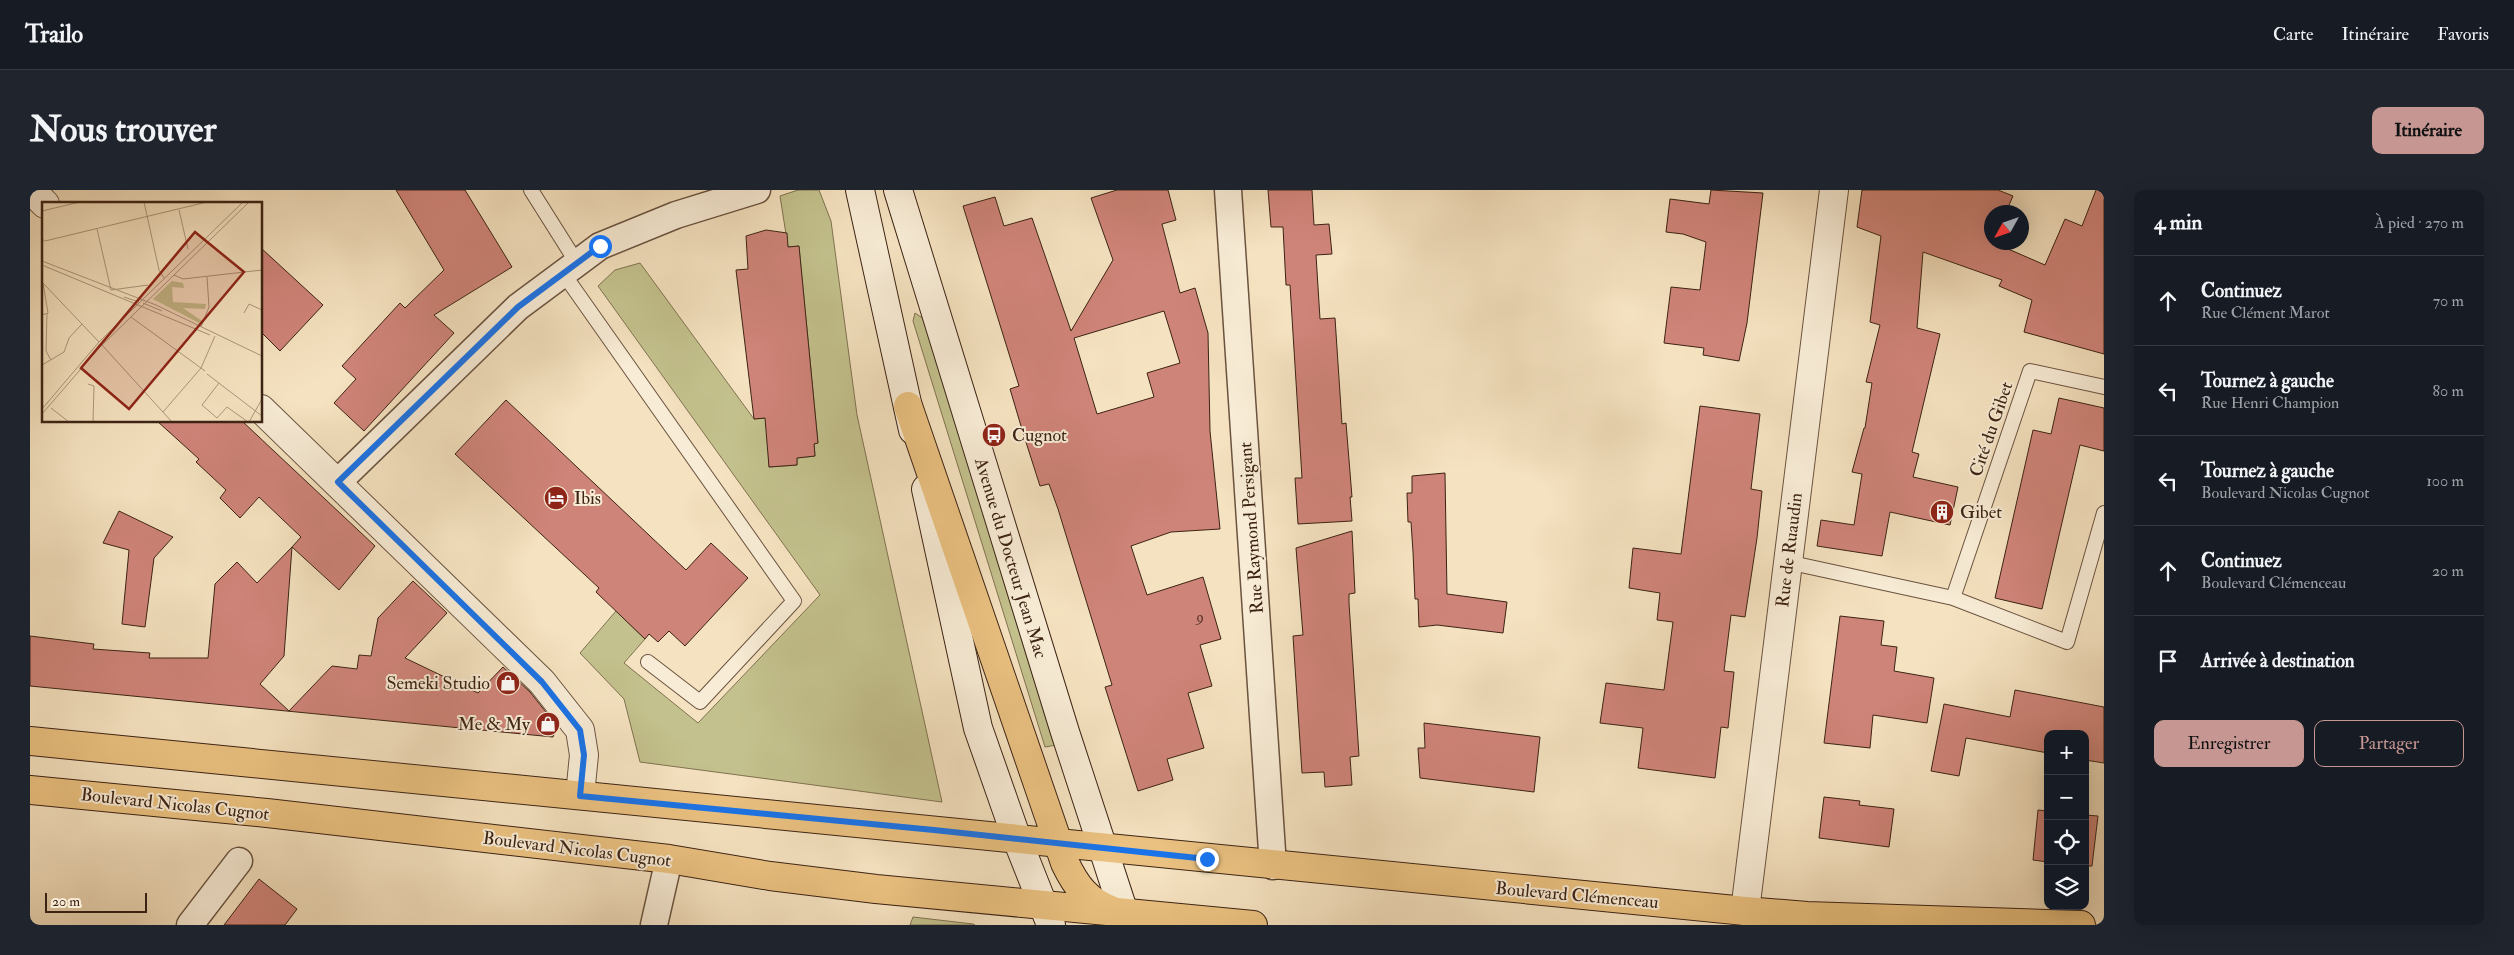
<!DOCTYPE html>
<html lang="fr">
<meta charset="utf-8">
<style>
body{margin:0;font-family:"IM FELL Double Pica",serif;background:#20242c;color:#f1f3f6}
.controls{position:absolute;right:15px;bottom:15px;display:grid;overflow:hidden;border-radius:10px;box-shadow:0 5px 20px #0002}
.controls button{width:45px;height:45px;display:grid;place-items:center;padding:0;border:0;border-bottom:1px solid #363941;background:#171b24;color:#f1f3f6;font:25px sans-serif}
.compass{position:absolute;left:1954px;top:15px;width:45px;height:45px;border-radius:50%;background:#171b24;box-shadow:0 5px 20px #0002;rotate:230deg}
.scale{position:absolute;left:15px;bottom:12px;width:102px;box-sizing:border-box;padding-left:5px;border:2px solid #3c2314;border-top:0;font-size:14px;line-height:18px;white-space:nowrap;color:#3c2314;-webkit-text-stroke:4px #f8ecd6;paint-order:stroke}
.stop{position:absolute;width:15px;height:15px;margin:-11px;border:4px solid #1a73e8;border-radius:50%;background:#fff}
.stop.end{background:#1a73e8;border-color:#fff;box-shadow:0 1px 5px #0008}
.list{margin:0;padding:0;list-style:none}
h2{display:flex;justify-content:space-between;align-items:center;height:65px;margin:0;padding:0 20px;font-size:21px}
h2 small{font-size:16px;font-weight:400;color:#9ea1a6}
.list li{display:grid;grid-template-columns:32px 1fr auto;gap:15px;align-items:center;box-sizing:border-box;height:90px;padding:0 20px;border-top:1px solid #363941}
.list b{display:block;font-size:19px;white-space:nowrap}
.list p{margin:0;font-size:16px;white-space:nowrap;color:#9ea1a6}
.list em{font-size:16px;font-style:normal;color:#9ea1a6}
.actions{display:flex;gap:10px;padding:15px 20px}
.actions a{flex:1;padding:11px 0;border:1px solid #c59692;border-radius:10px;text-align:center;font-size:18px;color:#c59692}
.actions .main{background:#c59692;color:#111}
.icon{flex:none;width:28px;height:28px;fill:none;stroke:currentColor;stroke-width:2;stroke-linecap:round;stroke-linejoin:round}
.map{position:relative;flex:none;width:2074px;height:735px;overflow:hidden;border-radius:10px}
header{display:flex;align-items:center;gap:30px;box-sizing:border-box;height:70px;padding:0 25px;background:#171b24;border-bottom:1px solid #363941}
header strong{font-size:24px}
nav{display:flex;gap:28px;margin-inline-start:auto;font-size:18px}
.intro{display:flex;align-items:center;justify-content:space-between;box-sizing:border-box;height:120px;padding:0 30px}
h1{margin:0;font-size:35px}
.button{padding:12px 22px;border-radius:10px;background:#c59692;color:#111;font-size:18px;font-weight:700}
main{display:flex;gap:30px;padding:0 30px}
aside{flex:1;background:#171b24;border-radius:10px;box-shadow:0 5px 20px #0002}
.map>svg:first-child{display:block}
</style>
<header>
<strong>Trailo</strong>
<nav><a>Carte</a><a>Itinéraire</a><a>Favoris</a></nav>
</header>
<div class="intro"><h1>Nous trouver</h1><a class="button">Itinéraire</a></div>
<main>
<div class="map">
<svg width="2074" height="735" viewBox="0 0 2074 735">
<rect width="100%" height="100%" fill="#f5e2c0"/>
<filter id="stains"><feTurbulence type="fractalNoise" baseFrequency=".004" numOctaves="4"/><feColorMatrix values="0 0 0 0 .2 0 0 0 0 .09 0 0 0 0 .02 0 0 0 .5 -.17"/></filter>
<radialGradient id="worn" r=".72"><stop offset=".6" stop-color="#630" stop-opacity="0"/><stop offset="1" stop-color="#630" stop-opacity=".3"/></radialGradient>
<path fill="#c3c18d" stroke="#807250" d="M 768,0 L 789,0 L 801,31 L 827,225 L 912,612 L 610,572 L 594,509 L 550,463 L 586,421 L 615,449 L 594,473 L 668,533 L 790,405 L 568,96 L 585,80 L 610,73 L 724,229 L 739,228 L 739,277 L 767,275 L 767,268 L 785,266 L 784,254 L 788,253 L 769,56 L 758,57 L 750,6 Z
M 885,123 L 894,129 L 1027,555 L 1015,557 L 883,131 Z
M 883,727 L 943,734 L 945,735 L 880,735 Z"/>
<path fill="#cf8479" stroke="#3c2314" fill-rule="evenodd" d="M 366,0 L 435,0 L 482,77 L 404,125 L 424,143 L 334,241 L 304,213 L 326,189 L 312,176 L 370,113 L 375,118 L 414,80 Z
M 1087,0 L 1138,0 L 1146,30 L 1132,34 L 1150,103 L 1165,98 L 1178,143 L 1180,241 L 1190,339 L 1141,342 L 1101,356 L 1117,405 L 1173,387 L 1191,449 L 1170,455 L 1182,496 L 1158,503 L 1174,558 L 1137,569 L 1143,590 L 1108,601 L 1075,497 L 1082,495 L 1028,319 L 1019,294 L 1010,296 L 994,246 L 980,199 L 989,196 L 933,16 L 965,7 L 974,36 L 1002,28 L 1041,141 L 1083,70 L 1061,8 ZM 1134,121 L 1150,173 L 1117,183 L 1124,207 L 1067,224 L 1044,148 Z
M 1238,0 L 1282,0 L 1284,35 L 1299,34 L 1302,64 L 1286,65 L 1290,129 L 1305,128 L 1312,234 L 1316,233 L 1322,307 L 1320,307 L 1322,331 L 1268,334 L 1265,288 L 1272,288 L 1260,95 L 1256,95 L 1253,37 L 1241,37 Z
M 1681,0 L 1733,3 L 1717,133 L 1709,171 L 1673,165 L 1674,158 L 1634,153 L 1641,97 L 1670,100 L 1676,52 L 1653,44 L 1636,42 L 1640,9 L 1679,14 Z
M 1832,0 L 1968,0 L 1983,6 L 1976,22 L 1962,22 L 1962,52 L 2015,75 L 2035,29 L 2052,36 L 2066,0 L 2074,0 L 2074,164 L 1994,142 L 2002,110 L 1969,96 L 1972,90 L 1893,62 L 1887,138 L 1910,144 L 1882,262 L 1889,264 L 1883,287 L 1928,297 L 1920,335 L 1860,322 L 1852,366 L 1787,356 L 1791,330 L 1824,335 L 1832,284 L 1822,282 L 1834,238 L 1835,238 L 1842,193 L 1836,192 L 1850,135 L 1840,132 L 1851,46 L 1827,37 Z
M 736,40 L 757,43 L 758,57 L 769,56 L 788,253 L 784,254 L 785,266 L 767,268 L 767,275 L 739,277 L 735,228 L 724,229 L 706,80 L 718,79 L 716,46 Z
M 231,58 L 293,115 L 250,161 L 231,142 Z
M 2029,208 L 2074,218 L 2074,261 L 2050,255 L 2012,419 L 1965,408 L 2003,240 L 2021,244 Z
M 476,210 L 656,380 L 681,353 L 718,388 L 655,456 L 639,441 L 628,452 L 619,444 L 615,449 L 566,402 L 569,398 L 425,264 Z
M 1670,216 L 1730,224 L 1721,299 L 1732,301 L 1727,348 L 1715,427 L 1701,425 L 1694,481 L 1704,482 L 1698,538 L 1691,537 L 1685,588 L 1608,578 L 1613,538 L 1570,533 L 1576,493 L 1634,500 L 1643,432 L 1627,430 L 1630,403 L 1599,398 L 1603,358 L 1651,364 Z
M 127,231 L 212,231 L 345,356 L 309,400 L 262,357 L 271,347 L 229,307 L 210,328 L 190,308 L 196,300 L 166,272 L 169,269 Z
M 1415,283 L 1417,404 L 1477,412 L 1473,443 L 1407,435 L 1389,437 L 1388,409 L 1385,409 L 1383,362 L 1381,332 L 1378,332 L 1377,303 L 1382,303 L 1382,286 Z
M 89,321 L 143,347 L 124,368 L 115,437 L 92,434 L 99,360 L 73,353 Z
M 1322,341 L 1325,403 L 1319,404 L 1319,413 L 1329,566 L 1320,567 L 1322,595 L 1295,597 L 1294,582 L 1272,583 L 1263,446 L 1273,445 L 1266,358 Z
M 262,357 L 254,466 L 230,494 L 259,521 L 302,476 L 327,479 L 329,465 L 341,466 L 348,428 L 383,391 L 417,423 L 375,468 L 448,503 L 473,477 L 500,502 L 527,536 L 523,547 L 0,496 L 0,446 L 64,454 L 63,459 L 120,463 L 119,468 L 178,468 L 185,394 L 207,372 L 227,393 Z
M 1810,426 L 1854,431 L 1851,455 L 1867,457 L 1864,481 L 1904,488 L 1897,533 L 1843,525 L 1840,558 L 1794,553 Z
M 1985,500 L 2074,517 L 2074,573 L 2055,570 L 2055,544 L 2018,544 L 2018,563 L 1936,548 L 1929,586 L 1901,581 L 1914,514 L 1980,527 Z
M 1394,533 L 1510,547 L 1504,602 L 1390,588 L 1388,558 L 1395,558 Z
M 1794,607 L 1830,611 L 1829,615 L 1864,619 L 1859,657 L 1789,648 Z
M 2008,620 L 2018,621 L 2018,672 L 2003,670 Z
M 2055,625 L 2068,626 L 2062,676 L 2055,676 Z
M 229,689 L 267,719 L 255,735 L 194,735 Z"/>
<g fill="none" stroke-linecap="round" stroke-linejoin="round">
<g stroke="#6a533f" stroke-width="16">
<path id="service" d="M 501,0 L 547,73
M 533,83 L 764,411 L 670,512 L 618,472
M 1757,372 L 1923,408 L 2037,452 L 2074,323
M 1923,408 L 2000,181 L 2074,197"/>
</g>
<g stroke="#6a533f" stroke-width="29">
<path id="minor" d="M 1198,0 L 1243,676
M 308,292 L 488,117 L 570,56 L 646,25 L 727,0
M 160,735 L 209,671
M 624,735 L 639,669"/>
</g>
<g stroke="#6a533f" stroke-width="30">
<path id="tertiary" d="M 1,0 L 15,14
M 231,219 L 512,492 L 550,540 L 554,565 L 550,605
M 1715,721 L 1804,0"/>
</g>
<g stroke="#3c2314" stroke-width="30">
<path id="secondary" d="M 830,0 L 883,240
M 868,0 L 1035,542 L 1098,735
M 896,299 L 948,538 L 987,649 L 1021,735"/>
</g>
<g stroke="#3c2314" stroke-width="30">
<path id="primary" d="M 878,216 L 1035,673 C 1046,696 1057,711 1081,720
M 0,551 L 1715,721 L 1777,726 L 2051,735
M 0,600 L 237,623 L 639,669 L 740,686 L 846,699 L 1223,735"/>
</g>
<use href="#service" stroke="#f8ecd6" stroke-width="14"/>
<use href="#minor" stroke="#f8ecd6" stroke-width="26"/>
<use href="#tertiary" stroke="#f8ecd6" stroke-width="28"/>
<use href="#secondary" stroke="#f8ecd6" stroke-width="28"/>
<use href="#primary" stroke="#eac180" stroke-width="28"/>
</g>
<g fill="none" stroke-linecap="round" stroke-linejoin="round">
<path stroke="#1a73e8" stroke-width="6" d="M 570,56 L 488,117 L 308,292 L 512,492 L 550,540 L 554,565 L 550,606 L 904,640 L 1177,669"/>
</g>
<defs>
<g id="bus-disc" transform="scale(1.25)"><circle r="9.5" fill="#8f2418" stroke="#f8ecd6"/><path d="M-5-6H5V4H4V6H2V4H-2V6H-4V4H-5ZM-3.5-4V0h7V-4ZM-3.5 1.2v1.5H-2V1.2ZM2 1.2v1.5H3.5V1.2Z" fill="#fff"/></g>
<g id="hotel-disc" transform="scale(1.25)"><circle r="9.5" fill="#8f2418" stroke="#f8ecd6"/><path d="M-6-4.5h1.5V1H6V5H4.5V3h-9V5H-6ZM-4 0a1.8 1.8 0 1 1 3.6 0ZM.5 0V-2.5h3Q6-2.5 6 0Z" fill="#fff"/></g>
<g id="building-disc" transform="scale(1.25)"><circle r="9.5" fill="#8f2418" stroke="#f8ecd6"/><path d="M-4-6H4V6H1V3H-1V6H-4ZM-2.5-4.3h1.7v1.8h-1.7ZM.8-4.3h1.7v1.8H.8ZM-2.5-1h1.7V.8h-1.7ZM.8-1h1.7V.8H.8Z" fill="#fff"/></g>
<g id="shop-disc" transform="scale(1.25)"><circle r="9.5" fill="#8f2418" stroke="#f8ecd6"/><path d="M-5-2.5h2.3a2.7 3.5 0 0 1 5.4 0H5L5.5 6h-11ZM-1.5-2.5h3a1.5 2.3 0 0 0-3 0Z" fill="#fff"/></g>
</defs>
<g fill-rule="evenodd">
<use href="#bus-disc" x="964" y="245"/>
<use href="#hotel-disc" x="526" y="308"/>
<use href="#building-disc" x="1912" y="322"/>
<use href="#shop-disc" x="478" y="493"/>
<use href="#shop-disc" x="518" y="534"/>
</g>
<g text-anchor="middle" stroke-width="4" stroke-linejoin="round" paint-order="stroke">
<g font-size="15" fill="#613b2d">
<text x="1170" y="432">9</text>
</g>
<g font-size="18" fill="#3c2314" stroke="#f8ecd6">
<text transform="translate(1961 239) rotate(-71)" y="6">Cité du Gibet</text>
<text transform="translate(1221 338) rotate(-94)" y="6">Rue Raymond Persigant</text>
<text transform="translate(1759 360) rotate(-83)" y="6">Rue de Ruaudin</text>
<text transform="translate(981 368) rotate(73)" y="6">Avenue du Docteur Jean Mac</text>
<text transform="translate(145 614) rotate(6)" y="6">Boulevard Nicolas Cugnot</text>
<text transform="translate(547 659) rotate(7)" y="6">Boulevard Nicolas Cugnot</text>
<text transform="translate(1547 705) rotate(5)" y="6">Boulevard Clémenceau</text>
</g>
<g font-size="18" fill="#3c2314" stroke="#f8ecd6" text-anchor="start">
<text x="982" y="251">Cugnot</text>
<text x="544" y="314">Ibis</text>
<text x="1930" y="328">Gibet</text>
<text x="460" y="499" text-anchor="end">Semeki Studio</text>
<text x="500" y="540" text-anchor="end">Me &amp; My</text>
</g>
</g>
<g transform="translate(12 12)">
<rect width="220" height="220" fill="#f5e2c0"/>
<path d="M 130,79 L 141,81 L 142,86 L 130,85 L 131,100 L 164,102 L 163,107 L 141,106 L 160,119 L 159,122 L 111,97 Z" fill="#c3c18d"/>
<path fill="none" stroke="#ab967b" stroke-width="1" d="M 102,0 L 117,68 L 122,76M 137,8 L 146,47M 0,9 L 38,0M 55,27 L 69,88 L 106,83M 0,37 L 3,39 L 165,0M 0,59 L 114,103 L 220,154M 0,63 L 168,133M 132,73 L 141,77 L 220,68M 0,80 L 57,140M 82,95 L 97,100M 101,101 L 120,109M 5,111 L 4,149 L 9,158M 202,111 L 207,102 L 220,108M 0,113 L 6,111 L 1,81M 89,115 L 163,169M 159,125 L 167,105 L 165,75M 60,143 L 130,220M 0,163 L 22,150 L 27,136 L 40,122M 165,172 L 220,214M 177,181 L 160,203 L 175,216 L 185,205 L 206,220M 46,182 L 52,184 L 51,220M 9,206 L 27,220M 0,207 L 57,140 L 201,0M 121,210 L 159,166 L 173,134M 0,212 L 56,147 L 207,0M 207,220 L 220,197"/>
<path fill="#8f2418" fill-opacity="0.15" stroke="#8f2418" stroke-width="2.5" d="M 153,30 L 202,70 L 87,207 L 39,166 Z"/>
<rect width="220" height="220" fill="none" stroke="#3c2314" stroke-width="2.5"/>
</g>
<rect width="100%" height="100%" filter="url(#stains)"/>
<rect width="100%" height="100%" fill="url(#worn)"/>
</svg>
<div class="controls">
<button>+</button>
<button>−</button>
<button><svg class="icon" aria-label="locate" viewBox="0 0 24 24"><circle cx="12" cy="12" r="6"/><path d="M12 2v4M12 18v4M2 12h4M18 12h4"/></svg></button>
<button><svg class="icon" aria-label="layers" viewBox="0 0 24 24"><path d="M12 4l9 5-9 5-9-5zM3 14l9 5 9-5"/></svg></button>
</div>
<svg class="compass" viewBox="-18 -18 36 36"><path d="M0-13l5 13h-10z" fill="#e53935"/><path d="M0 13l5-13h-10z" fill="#9ea1a6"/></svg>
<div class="scale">20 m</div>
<div class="stop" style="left:570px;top:56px"></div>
<div class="stop end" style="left:1177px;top:669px"></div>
</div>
<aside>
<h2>4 min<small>À pied · 270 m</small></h2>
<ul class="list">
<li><svg class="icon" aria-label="ahead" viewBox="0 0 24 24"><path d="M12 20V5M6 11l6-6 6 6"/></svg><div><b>Continuez</b><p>Rue Clément Marot</p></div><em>70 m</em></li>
<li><svg class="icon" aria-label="left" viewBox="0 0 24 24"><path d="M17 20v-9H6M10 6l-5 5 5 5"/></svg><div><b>Tournez à gauche</b><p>Rue Henri Champion</p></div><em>80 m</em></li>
<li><svg class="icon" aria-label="left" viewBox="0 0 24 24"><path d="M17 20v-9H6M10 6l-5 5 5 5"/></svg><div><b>Tournez à gauche</b><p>Boulevard Nicolas Cugnot</p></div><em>100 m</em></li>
<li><svg class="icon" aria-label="ahead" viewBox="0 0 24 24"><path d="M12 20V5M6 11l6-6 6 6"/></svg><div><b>Continuez</b><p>Boulevard Clémenceau</p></div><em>20 m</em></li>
<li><svg class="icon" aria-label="arrive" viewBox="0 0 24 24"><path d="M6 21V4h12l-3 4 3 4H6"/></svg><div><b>Arrivée à destination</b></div></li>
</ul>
<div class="actions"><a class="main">Enregistrer</a><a>Partager</a></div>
</aside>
</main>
